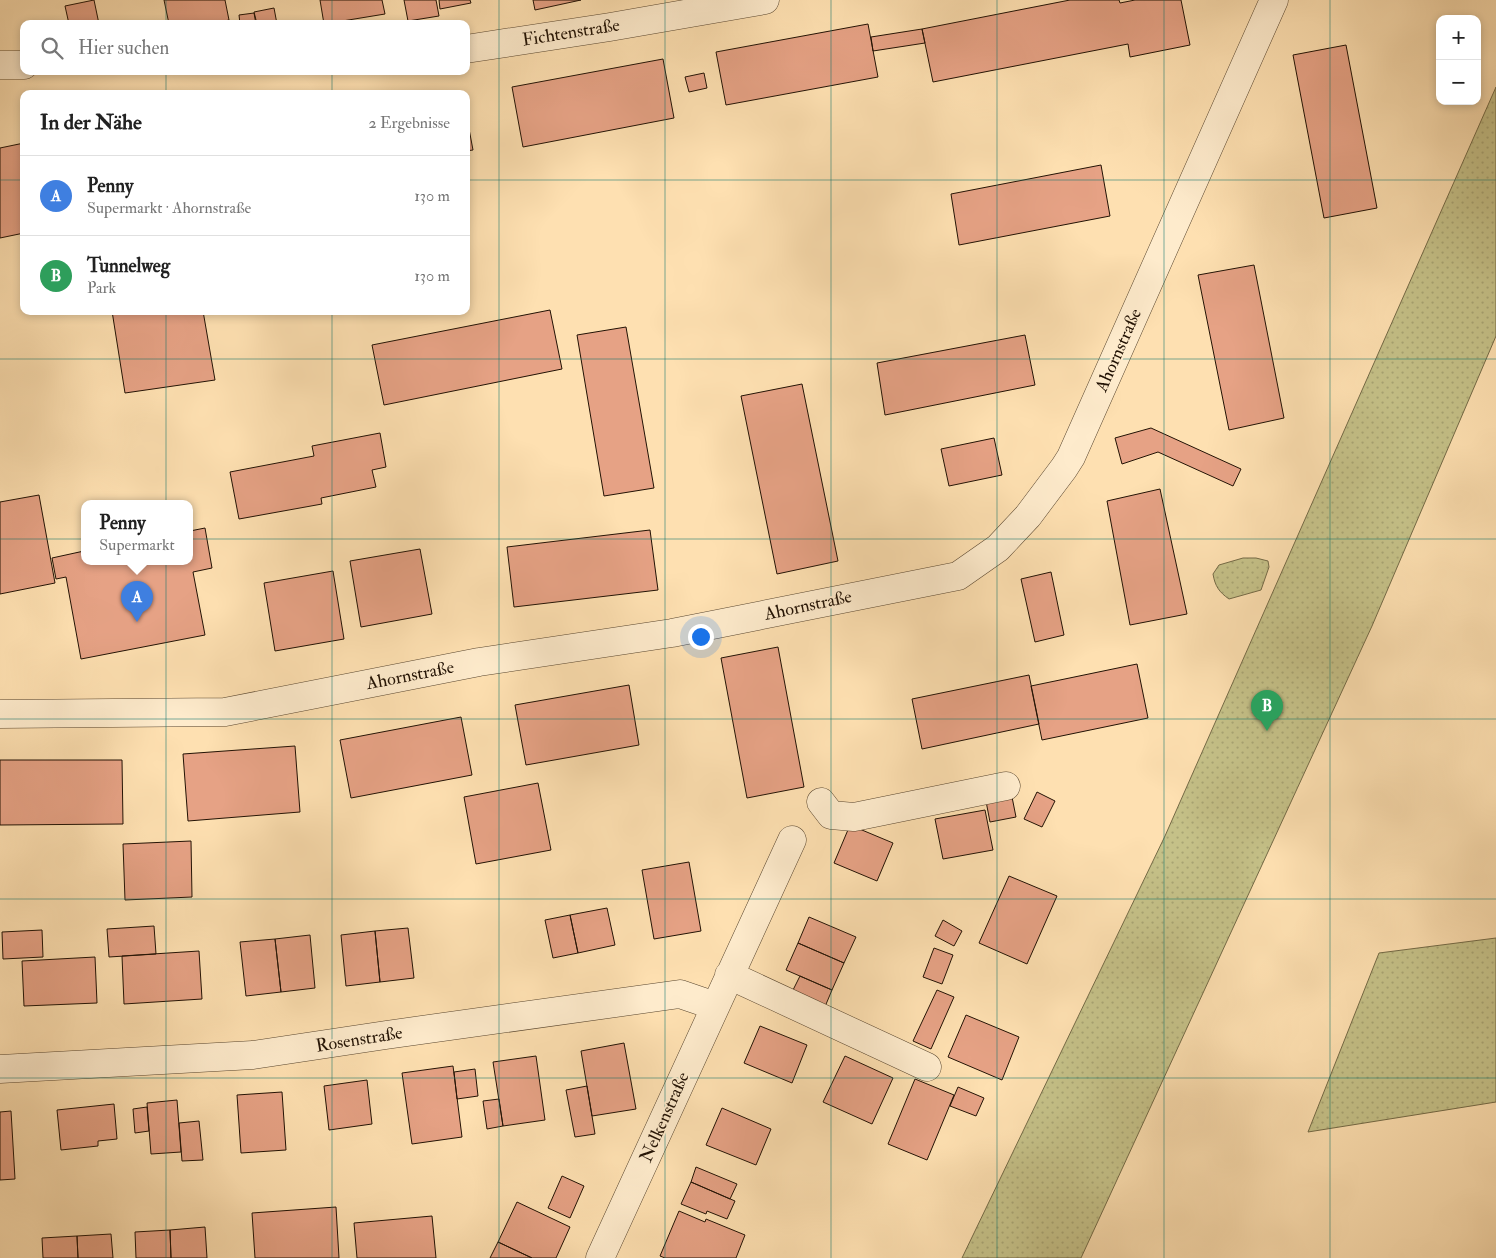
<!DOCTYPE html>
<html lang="de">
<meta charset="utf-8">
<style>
body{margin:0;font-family:"IM FELL Double Pica",serif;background:#f2f2f2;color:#222}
.controls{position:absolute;right:15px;top:15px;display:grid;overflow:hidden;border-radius:10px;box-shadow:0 2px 8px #0003}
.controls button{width:45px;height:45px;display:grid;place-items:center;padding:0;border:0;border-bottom:1px solid #e0e0e0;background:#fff;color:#222;font:25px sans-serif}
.you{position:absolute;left:700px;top:636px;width:18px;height:18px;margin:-12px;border:4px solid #fff;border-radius:50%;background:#1a73e8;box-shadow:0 0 0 8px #1a73e833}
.badge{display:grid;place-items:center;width:32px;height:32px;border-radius:50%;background:#0b8043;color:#fff;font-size:16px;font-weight:700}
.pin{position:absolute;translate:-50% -41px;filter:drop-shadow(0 1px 2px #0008)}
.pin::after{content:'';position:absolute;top:26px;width:18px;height:15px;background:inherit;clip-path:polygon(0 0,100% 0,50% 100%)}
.popup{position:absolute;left:81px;top:500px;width:112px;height:65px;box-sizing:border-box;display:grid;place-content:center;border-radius:10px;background:#fff;filter:drop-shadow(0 1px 4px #0005);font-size:16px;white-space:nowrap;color:#767676}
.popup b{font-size:19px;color:#222}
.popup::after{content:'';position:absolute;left:50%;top:100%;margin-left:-10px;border:10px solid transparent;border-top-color:#fff}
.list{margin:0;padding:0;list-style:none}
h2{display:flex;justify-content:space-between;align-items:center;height:65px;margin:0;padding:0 20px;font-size:21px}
h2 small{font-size:16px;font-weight:400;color:#767676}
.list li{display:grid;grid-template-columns:32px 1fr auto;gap:15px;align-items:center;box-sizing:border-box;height:80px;padding:0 20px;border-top:1px solid #e0e0e0}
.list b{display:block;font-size:19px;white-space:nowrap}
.list p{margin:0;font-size:16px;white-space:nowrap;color:#767676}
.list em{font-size:16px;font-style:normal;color:#767676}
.icon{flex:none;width:28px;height:28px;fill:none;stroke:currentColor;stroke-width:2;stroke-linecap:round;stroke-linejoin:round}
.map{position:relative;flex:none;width:1496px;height:1258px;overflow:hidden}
.search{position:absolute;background:#fff;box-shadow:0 2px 8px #0003;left:20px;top:20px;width:450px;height:55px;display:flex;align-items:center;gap:12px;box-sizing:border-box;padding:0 18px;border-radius:10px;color:#767676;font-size:19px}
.panel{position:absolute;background:#fff;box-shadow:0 2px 8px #0003;left:20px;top:90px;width:450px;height:225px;border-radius:10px}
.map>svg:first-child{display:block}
</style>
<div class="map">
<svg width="1496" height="1258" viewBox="0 0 1496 1258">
<defs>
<pattern id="grass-dots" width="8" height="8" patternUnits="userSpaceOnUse" patternTransform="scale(1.25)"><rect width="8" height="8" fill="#c5c188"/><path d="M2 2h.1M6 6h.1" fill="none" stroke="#a9a574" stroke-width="1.8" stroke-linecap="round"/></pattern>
</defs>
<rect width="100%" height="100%" fill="#fee0b1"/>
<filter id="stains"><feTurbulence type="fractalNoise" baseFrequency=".004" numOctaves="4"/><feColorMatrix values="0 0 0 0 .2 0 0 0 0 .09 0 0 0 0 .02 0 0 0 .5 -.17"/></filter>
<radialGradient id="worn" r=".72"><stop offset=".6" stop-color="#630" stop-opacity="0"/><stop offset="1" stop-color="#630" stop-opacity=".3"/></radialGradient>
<path fill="url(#grass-dots)" stroke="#746a46" d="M 1496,87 L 1496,336 L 1372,626 L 1081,1258 L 962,1258 L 1165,836 Z
M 1243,558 L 1256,558 L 1268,561 L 1269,567 L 1261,590 L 1229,599 C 1219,592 1215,586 1213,574 L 1219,565 Z
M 1496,938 L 1496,1102 L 1308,1132 L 1379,953 Z"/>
<path fill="#e6a285" stroke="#221204" d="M 94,0 L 99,24 L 69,24 L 65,6 Z
M 164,0 L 225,0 L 229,20 L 210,24 L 169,24 Z
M 320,0 L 382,0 L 385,14 L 324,24 Z
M 404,0 L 436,0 L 439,16 L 408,21 Z
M 439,0 L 470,0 L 471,3 L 440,9 Z
M 533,0 L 581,0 L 535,10 Z
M 1070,0 L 1119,0 L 1120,3 L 1135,0 L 1181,0 L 1190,45 L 1130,57 L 1128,44 L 933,82 L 922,29 Z
M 274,8 L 277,24 L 257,24 L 254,12 Z
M 254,13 L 256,24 L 240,24 L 239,15 Z
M 868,24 L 878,77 L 726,105 L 716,52 Z
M 922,29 L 925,43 L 873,51 L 871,37 Z
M 1346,45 L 1377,208 L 1324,218 L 1293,55 Z
M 663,59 L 674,118 L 523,147 L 512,87 Z
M 704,73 L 707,88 L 689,92 L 685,77 Z
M 466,113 L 473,150 L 466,151 Z
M 24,143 L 24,233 L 0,238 L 0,148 Z
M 1101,165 L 1110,216 L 959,245 L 951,194 Z
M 1254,265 L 1284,418 L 1229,430 L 1198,275 Z
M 550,310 L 562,369 L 384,405 L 372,345 Z
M 112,311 L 203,311 L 215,380 L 125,393 Z
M 626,327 L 654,488 L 604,496 L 577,335 Z
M 1025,335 L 1035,385 L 885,415 L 877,363 Z
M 802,384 L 838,561 L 777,574 L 741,396 Z
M 1151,428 L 1241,469 L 1233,486 L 1158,452 L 1122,464 L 1115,438 Z
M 380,433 L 386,467 L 372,470 L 376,487 L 321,498 L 322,504 L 239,519 L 230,472 L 314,456 L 312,446 Z
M 994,438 L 1002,475 L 949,486 L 941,449 Z
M 1160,489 L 1187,614 L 1130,625 L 1107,501 Z
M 39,495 L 55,583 L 0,594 L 0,502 Z
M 205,528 L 212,568 L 193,572 L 205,635 L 81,659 L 66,577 L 56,579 L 52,558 L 84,551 L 84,561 L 190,561 L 190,531 Z
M 650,530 L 658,590 L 514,607 L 507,547 Z
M 420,549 L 432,614 L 361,627 L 350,561 Z
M 333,571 L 344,639 L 275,651 L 264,583 Z
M 1051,572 L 1064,635 L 1035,642 L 1021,579 Z
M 778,647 L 804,787 L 747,798 L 721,658 Z
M 1137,664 L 1148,718 L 1042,740 L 1031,686 Z
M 1029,675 L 1039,724 L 922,749 L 912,699 Z
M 629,685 L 639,745 L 526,765 L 515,705 Z
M 461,717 L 472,775 L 351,798 L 340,740 Z
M 295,746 L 300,812 L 188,821 L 183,754 Z
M 0,760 L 122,760 L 123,824 L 0,825 Z
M 538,783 L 551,850 L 476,864 L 464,797 Z
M 1011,792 L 1016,817 L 990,822 L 985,796 Z
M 1037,792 L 1055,801 L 1042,827 L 1024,819 Z
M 985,810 L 993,850 L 943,859 L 935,819 Z
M 850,825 L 893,843 L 877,881 L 834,863 Z
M 191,841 L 192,897 L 125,900 L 123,844 Z
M 689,862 L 701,931 L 654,939 L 642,870 Z
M 1009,876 L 1057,896 L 1027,964 L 979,943 Z
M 607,908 L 615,945 L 578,953 L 570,915 Z
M 570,915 L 578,953 L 553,958 L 545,920 Z
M 809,917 L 856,937 L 844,963 L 798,943 Z
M 943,920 L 962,931 L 954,946 L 935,936 Z
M 154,926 L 156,954 L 109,957 L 107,929 Z
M 408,928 L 414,978 L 380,982 L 375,931 Z
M 42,930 L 43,957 L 3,959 L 2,932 Z
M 375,931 L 380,982 L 346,986 L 341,935 Z
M 310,935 L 315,988 L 281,992 L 275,939 Z
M 275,939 L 281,992 L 246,996 L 240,942 Z
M 798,943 L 844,963 L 832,990 L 786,970 Z
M 934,948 L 953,955 L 942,984 L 923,977 Z
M 199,951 L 202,999 L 124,1004 L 122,956 Z
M 95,957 L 97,1003 L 24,1006 L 22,961 Z
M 800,976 L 832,990 L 824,1009 L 791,994 Z
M 937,990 L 954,997 L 931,1049 L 913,1041 Z
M 966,1015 L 1019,1037 L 1002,1080 L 948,1057 Z
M 760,1026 L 807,1045 L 792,1083 L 744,1063 Z
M 624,1043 L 636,1109 L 592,1116 L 581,1051 Z
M 536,1056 L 545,1120 L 503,1126 L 493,1062 Z
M 845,1056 L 893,1078 L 872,1124 L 823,1102 Z
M 453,1066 L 462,1137 L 412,1144 L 402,1073 Z
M 475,1069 L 478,1096 L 457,1099 L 454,1072 Z
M 915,1079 L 954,1095 L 927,1160 L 888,1144 Z
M 367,1080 L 372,1124 L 329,1130 L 324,1086 Z
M 587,1086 L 595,1134 L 575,1137 L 566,1090 Z
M 958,1087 L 984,1098 L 976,1116 L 950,1106 Z
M 282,1092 L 286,1150 L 241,1153 L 237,1095 Z
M 499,1099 L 503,1126 L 487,1129 L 483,1101 Z
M 177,1100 L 181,1152 L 151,1154 L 147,1103 Z
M 114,1104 L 117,1139 L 98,1141 L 98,1146 L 61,1150 L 57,1110 Z
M 147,1107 L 149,1131 L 135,1133 L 133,1109 Z
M 722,1108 L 771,1129 L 756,1165 L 706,1145 Z
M 11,1111 L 15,1179 L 0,1180 L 0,1112 Z
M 199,1121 L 203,1160 L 182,1161 L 179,1123 Z
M 696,1167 L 737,1184 L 730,1199 L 691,1182 Z
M 562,1176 L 584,1186 L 570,1218 L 548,1208 Z
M 691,1182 L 735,1201 L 727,1219 L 707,1211 L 706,1214 L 681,1204 Z
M 517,1202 L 570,1227 L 556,1258 L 532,1258 L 498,1242 Z
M 336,1207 L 339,1258 L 255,1258 L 252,1213 Z
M 679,1211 L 705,1222 L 706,1219 L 745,1235 L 736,1258 L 665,1258 L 660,1256 Z
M 432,1216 L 436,1258 L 357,1258 L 354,1223 Z
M 205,1227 L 207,1258 L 171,1258 L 170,1230 Z
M 170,1230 L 171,1258 L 136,1258 L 135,1232 Z
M 111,1234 L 113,1258 L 78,1258 L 77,1236 Z
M 77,1236 L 78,1258 L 43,1258 L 42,1238 Z
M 498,1242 L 532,1258 L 490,1258 Z"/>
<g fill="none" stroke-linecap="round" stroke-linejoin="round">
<g stroke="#59462f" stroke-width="29">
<path id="minor" d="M 466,49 L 610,27 L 765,0
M 0,65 L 24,65
M 0,714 L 225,712 L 479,662 L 672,633 L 958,576 L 998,548 L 1028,516 L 1064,468 L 1071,457 L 1274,0
M 821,802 L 831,815 L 854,817 L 1006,786
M 729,975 L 927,1067
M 0,1069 L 253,1055 L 386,1035 L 680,994 L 715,1006
M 600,1258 L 792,840"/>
</g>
<use href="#minor" stroke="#feebcc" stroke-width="28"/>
</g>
<path fill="none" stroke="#0f766e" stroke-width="1" stroke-opacity="0.55" d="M 166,0 L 166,24M 332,0 L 332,24M 499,0 L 499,1258M 665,0 L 665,1258M 831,0 L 831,1258M 997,0 L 997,1258M 1164,0 L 1164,1258M 1330,0 L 1330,1258M 166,71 L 166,94M 332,71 L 332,94M 0,180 L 24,180M 466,180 L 1496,180M 166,311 L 166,1258M 332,311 L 332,1258M 0,359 L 1496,359M 0,539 L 1496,539M 0,719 L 1496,719M 0,899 L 1496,899M 0,1078 L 1496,1078"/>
<g text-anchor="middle" stroke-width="4" stroke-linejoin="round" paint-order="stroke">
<g font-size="18" fill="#221204" stroke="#feebcc">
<text transform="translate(571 32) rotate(-9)" y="6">Fichtenstraße</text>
<text transform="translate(1118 350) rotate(-66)" y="6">Ahornstraße</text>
<text transform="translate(808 605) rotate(-12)" y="6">Ahornstraße</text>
<text transform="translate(410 675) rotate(-11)" y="6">Ahornstraße</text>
<text transform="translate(359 1039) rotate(-9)" y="6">Rosenstraße</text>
<text transform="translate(664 1117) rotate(-66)" y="6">Nelkenstraße</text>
</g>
</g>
<rect width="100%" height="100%" filter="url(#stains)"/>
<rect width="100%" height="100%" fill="url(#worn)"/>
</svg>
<div class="controls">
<button>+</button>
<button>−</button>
</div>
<div class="you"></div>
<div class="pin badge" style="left:137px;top:622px;background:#3f7fe0">A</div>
<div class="popup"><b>Penny</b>Supermarkt</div>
<div class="pin badge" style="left:1267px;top:731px;background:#2e9e5b">B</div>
<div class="search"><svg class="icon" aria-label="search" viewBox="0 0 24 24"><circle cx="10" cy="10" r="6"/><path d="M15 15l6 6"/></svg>Hier suchen</div>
<section class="panel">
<h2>In der Nähe<small>2 Ergebnisse</small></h2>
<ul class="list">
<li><span class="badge" style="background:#3f7fe0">A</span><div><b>Penny</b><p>Supermarkt · Ahornstraße</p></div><em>130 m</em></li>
<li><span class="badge" style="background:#2e9e5b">B</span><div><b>Tunnelweg</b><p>Park</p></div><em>130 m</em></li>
</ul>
</section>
</div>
